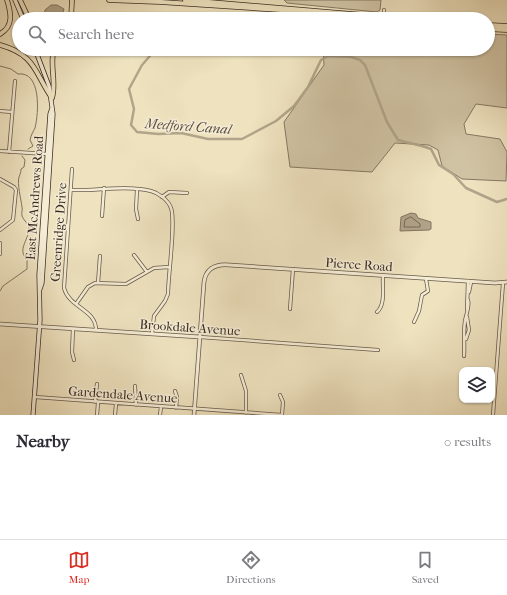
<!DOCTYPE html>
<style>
body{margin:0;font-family:"IM FELL French Canon",serif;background:#f7f7f7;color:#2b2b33}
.controls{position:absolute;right:12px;bottom:12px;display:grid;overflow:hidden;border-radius:8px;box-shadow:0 1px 3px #0004}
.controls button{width:36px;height:36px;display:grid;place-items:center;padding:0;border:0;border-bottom:1px solid #e1e1e2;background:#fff;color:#2b2b33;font:20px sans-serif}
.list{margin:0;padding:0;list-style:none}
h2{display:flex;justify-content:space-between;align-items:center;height:52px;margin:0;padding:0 16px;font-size:17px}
h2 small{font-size:13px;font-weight:400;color:#7c7c81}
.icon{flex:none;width:22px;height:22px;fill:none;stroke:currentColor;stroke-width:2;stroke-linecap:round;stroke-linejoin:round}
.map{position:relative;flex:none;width:507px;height:415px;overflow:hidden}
.search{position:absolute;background:#fff;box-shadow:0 1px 3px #0004;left:12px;right:12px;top:12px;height:44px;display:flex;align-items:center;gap:10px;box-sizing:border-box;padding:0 14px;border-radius:22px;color:#7c7c81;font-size:15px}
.sheet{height:124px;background:#fff}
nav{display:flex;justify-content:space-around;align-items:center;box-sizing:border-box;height:56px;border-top:1px solid #e1e1e2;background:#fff;font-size:11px;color:#7c7c81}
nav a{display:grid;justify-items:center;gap:2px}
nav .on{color:#d93025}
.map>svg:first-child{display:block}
</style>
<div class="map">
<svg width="507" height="415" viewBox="0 0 507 415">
<rect width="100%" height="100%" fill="#eee2bf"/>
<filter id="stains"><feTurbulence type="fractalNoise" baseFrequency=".005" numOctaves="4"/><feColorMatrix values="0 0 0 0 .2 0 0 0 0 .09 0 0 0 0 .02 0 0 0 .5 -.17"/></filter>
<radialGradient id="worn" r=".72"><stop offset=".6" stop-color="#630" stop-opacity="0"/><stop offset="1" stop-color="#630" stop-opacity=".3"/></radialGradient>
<path fill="#d0c3a4" stroke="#867863" d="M 284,0 L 381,0 L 380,10 L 377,12 L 287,3 Z
M 488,34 L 507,35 L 507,108 L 476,104 L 464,124 L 466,134 L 500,139 L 507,152 L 506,181 L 462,179 L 442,166 L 438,150 L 429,145 L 395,143 L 372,172 L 290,167 L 284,122 L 324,65 L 323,49 L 488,49 Z"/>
<path fill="#b1a48a" stroke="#827460" d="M 51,5 L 57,5 L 64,9 L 61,19 L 44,19 L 45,10 Z
M 411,213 L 416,214 L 418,218 L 431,222 L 431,229 L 429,230 L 400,231 L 401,217 Z"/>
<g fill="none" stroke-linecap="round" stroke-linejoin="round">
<path stroke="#766856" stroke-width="1" d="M 411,217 L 420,224 L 420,227 L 404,227 L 405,220 Z"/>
<path stroke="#827460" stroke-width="1" d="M 0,66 L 11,69 L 18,74 C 41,71 39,112 35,128 C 33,132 31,135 30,140 L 33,146 L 28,149
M 0,291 L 3,286 L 27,269 L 27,259 C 17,250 28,241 29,229 C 29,224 24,221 22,216 C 21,212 23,210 22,207 C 21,199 17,184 19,177 C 20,174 21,173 21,169 L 24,167 L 25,160 L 22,156"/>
<path stroke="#b1a48a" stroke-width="2.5" d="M 202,19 L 220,15
M 156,49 L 142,65 L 129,89 L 134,109 L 131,125 L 137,132 L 158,134 L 181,133 L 208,139 L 242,139 L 276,121 L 294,106 L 308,87 L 321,60 L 328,56 L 351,57 L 360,60 L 365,65 L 387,122 L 398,140 C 409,143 420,145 431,149 L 439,165 L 453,174 L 466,188 L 497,202 L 507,199"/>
<g stroke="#685a49" stroke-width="4">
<path id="minor" d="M 384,19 L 384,10
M 0,111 L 12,112
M 0,151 L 47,154
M 9,152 L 15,81
M 72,169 L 64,288 C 69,308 96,309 96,330
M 0,179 L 14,187 L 16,190 L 13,220 L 0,230
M 71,190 C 97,191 124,185 151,191 C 159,193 168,200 171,208 C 176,221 168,277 168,294 L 165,301 L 154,316 L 152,334
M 137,190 L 136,209 L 138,219
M 162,197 L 169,192 L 187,193
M 102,216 L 104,188
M 0,243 L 0,254
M 134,255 L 147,272
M 98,283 L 100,256
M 469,292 L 471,282
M 76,304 L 88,287 L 95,283 L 126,284 L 154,268 L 169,267
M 290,309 L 293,269
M 467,309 L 468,281
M 377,312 C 386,304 382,287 383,276
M 414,322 L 419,311 L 422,295 L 428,291 L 426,279
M 73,329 L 72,352 L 74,360
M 200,337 L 378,350
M 466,339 L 469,330 L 467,317
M 464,356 C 465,344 463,333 465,321 C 466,314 470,307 468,300
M 241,375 L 246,391 L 246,413
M 135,386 L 136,405
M 175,391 L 177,397 L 176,408
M 280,395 L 283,402 L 282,415
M 35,397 L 282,415
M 95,402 L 97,384
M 97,415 L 98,403
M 115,415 L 116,404
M 160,415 L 161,407
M 493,415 L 503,283"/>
</g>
<g stroke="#685a49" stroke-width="4.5">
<path id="tertiary" d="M 0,324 L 200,337
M 194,415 L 204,282 C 206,268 216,264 229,265 L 495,283 L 507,282"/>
</g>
<g stroke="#3b2c22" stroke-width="5">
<path id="secondary" d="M 15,0 L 23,19
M 35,49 L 49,86 L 53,114 L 42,283 L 40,289
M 33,415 L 40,320 L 39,275 L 50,114 L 52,108"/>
</g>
<g stroke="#3b2c22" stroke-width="5.5">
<path id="primary" d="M 20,0 L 29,19
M 109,0 L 161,2 L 281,10 L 359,19
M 185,0 L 410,19
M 71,19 L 72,0
M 488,25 L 507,26
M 488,29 L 507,30
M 0,34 C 14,26 11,13 7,0
M 0,45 C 36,55 34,72 52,98
M 52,98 C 57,82 49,65 54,49"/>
</g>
<use href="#minor" stroke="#f4ecd5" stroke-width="2.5"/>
<use href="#tertiary" stroke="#f4ecd5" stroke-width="3"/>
<use href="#secondary" stroke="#f4ecd5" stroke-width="3.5"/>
<use href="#primary" stroke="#eee2bf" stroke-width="4"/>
</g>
<g text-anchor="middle" stroke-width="3" stroke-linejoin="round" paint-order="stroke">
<g font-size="13" fill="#3b2c22" stroke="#f4ecd5">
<text transform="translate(34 198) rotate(-86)" y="5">East McAndrews Road</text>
<text transform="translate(58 232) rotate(-86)" y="5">Greenridge Drive</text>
<text transform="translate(359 264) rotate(4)" y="5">Pierce Road</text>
<text transform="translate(190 327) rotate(4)" y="5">Brookdale Avenue</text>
<text transform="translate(123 394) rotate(4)" y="5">Gardendale Avenue</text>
</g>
<g font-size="14" font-style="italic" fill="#5e5041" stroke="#f4ecd5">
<text transform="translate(188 126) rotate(4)" y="5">Medford Canal</text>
</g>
</g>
<rect width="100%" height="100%" filter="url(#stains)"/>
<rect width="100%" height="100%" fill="url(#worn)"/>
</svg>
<div class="controls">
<button><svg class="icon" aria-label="layers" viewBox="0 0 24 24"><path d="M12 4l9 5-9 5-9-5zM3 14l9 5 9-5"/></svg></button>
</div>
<div class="search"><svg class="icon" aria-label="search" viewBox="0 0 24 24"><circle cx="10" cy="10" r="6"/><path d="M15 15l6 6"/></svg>Search here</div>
</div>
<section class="sheet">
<h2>Nearby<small>0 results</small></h2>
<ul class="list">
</ul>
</section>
<nav>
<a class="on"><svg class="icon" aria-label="map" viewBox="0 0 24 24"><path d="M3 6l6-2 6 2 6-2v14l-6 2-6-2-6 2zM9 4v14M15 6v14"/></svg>Map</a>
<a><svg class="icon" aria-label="directions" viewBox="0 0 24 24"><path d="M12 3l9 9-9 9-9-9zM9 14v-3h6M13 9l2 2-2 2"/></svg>Directions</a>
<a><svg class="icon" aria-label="saved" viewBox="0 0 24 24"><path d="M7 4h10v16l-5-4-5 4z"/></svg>Saved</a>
</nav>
